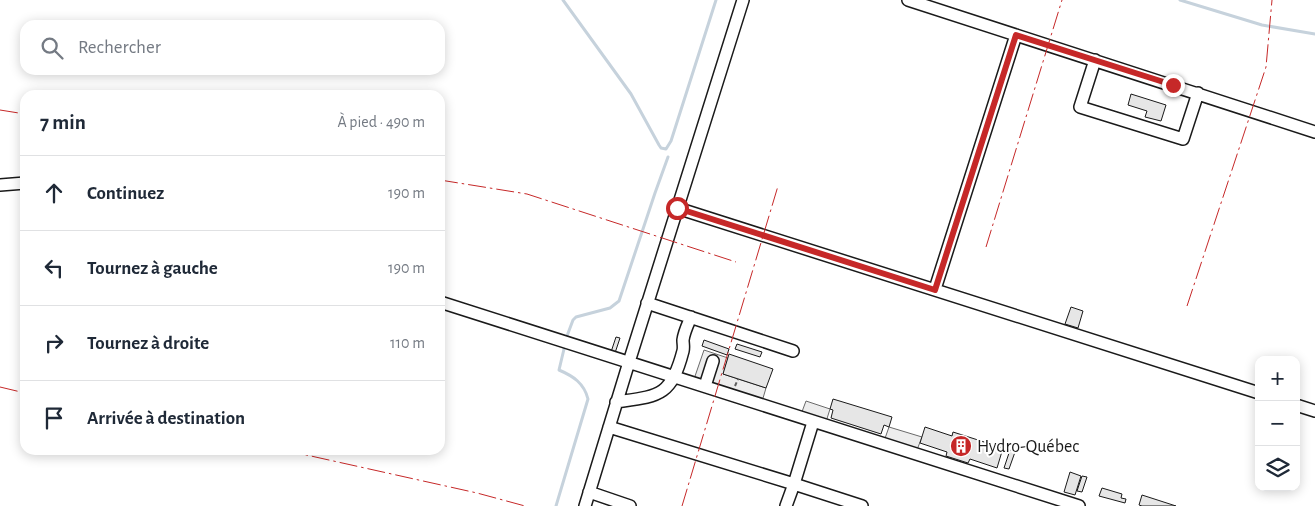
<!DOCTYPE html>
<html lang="fr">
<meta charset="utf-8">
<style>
body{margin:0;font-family:"Alegreya Sans",sans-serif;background:#f6f6f7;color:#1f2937}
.controls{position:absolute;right:15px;bottom:15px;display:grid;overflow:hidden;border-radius:10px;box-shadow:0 2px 12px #0003}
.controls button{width:45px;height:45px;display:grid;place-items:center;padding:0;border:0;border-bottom:1px solid #e0e1e3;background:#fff;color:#1f2937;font:25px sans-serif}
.stop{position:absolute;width:15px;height:15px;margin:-11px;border:4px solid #c62828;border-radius:50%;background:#fff}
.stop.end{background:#c62828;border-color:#fff;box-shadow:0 1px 5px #0008}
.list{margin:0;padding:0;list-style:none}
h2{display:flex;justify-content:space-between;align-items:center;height:65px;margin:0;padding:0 20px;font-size:21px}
h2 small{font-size:16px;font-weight:400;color:#747a83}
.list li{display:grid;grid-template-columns:32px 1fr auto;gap:15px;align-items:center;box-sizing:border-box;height:75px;padding:0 20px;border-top:1px solid #e0e1e3}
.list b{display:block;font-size:19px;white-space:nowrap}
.list em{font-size:16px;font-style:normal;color:#747a83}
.icon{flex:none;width:28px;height:28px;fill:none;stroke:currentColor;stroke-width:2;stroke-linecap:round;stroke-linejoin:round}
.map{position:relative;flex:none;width:1315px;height:506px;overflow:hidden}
.search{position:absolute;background:#fff;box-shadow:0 2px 12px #0003;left:20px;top:20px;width:425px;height:55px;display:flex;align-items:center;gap:12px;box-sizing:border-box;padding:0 18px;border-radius:15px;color:#747a83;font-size:19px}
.panel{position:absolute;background:#fff;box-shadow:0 2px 12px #0003;left:20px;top:90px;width:425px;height:365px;border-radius:15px}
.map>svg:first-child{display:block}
</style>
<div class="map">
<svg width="1315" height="506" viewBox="0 0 1315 506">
<rect width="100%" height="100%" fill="#fff"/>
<path fill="#ededed" stroke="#6a6a6a" d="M 704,350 L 728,358 L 723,374 L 766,388 L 761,405 L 693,382 Z
M 806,401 L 830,409 L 825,425 L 800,417 Z
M 889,427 L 922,437 L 915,455 L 883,444 Z"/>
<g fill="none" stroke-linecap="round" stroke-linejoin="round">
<path stroke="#c6d2dc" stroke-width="3" d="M 563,0 L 631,94 L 659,145 L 661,148 L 666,149 L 671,141 L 716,0
M 1180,0 L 1262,25 L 1315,34
M 567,336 L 573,320 L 576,317 L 610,308 L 619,301 L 655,193 L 668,157
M 556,506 L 588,399 C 584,383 573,376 559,370 L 564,349"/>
</g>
<path fill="#e6e6e6" stroke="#1a1a1a" d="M 1131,94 L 1166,105 L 1161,121 L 1145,117 L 1147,111 L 1128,105 Z
M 1071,307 L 1083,311 L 1078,328 L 1065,324 Z
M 616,337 L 620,338 L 615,353 L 611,352 Z
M 704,340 L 729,349 L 727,355 L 702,346 Z
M 737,344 L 762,352 L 760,357 L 735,349 Z
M 729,354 L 773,369 L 766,388 L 723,374 Z
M 833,399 L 892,417 L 889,427 L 884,425 L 881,434 L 831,418 L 833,410 L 830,409 Z
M 925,427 L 952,436 L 953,432 L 1003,448 L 997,468 L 970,459 L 968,463 L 946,456 L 947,452 L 920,443 Z
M 1010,450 L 1015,452 L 1009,469 L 1004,468 Z
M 1070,472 L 1081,476 L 1075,495 L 1064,492 Z
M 1082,476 L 1087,477 L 1082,492 L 1077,491 Z
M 1102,488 L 1122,494 L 1121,498 L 1126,499 L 1125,503 L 1099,496 Z
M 1142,495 L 1176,506 L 1142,506 L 1139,505 Z"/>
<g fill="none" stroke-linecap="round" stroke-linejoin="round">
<g stroke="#1a1a1a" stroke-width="14">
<path id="minor" d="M 908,0 L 1315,132
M 1095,60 L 1080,107 L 1183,139 L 1198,93
M 0,185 L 25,183
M 677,208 L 1259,393
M 935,289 L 1016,35
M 440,302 L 1079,506
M 647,303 L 793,351
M 705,386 L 713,361
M 616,402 C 659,396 671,397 683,351 C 684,347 683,344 683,340 C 684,332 688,324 691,317
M 1296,405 L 1315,411
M 813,422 L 794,484 L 862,506
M 609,427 L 794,484 L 786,506
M 589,492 L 630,506
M 585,506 L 629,362 L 743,0"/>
</g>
<path stroke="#5f5f5f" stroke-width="2" stroke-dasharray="4 2.5" stroke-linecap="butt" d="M 735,386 L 738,379"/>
<use href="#minor" stroke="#fff" stroke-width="11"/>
<path stroke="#c62828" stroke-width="1" stroke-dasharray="18 4 2.5 4" stroke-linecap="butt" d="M 0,110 L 25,114
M 440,180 L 527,194 L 736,262
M 986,247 L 1062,0
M 1187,306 L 1266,67 L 1272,0
M 0,387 L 25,393
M 284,450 L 477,493 L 525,506
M 682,506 L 778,186"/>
</g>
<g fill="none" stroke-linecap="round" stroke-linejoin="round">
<path stroke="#c62828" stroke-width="6" d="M 677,208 L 935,290 L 1016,35 L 1173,85"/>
</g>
<defs>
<g id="building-disc" transform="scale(1.125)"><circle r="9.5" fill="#c62828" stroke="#fff"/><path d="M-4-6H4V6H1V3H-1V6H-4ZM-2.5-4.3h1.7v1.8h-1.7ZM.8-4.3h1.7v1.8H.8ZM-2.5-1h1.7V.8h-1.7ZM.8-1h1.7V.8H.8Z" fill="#fff"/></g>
</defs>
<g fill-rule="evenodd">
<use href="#building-disc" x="961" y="446"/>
</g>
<g text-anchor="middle" stroke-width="4" stroke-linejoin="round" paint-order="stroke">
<g font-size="18" fill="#1a1a1a" stroke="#fff" text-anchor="start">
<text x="977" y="452">Hydro-Québec</text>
</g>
</g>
</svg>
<div class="controls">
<button>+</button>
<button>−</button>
<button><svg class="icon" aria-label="layers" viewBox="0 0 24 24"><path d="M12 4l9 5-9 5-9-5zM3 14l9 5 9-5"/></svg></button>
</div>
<div class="stop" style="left:677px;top:208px"></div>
<div class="stop end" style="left:1173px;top:85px"></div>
<div class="search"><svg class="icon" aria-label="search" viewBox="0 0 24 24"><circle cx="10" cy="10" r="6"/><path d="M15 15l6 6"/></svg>Rechercher</div>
<section class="panel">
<h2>7 min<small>À pied · 490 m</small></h2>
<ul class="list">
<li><svg class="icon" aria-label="ahead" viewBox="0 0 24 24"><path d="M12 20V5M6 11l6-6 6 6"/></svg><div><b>Continuez</b></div><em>190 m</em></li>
<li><svg class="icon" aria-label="left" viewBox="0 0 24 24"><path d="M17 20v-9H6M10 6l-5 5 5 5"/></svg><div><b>Tournez à gauche</b></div><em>190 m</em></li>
<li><svg class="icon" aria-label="right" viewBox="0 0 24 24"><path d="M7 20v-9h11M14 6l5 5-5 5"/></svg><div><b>Tournez à droite</b></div><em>110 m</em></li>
<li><svg class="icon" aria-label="arrive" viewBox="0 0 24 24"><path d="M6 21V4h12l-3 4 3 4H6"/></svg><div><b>Arrivée à destination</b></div></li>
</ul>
</section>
</div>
